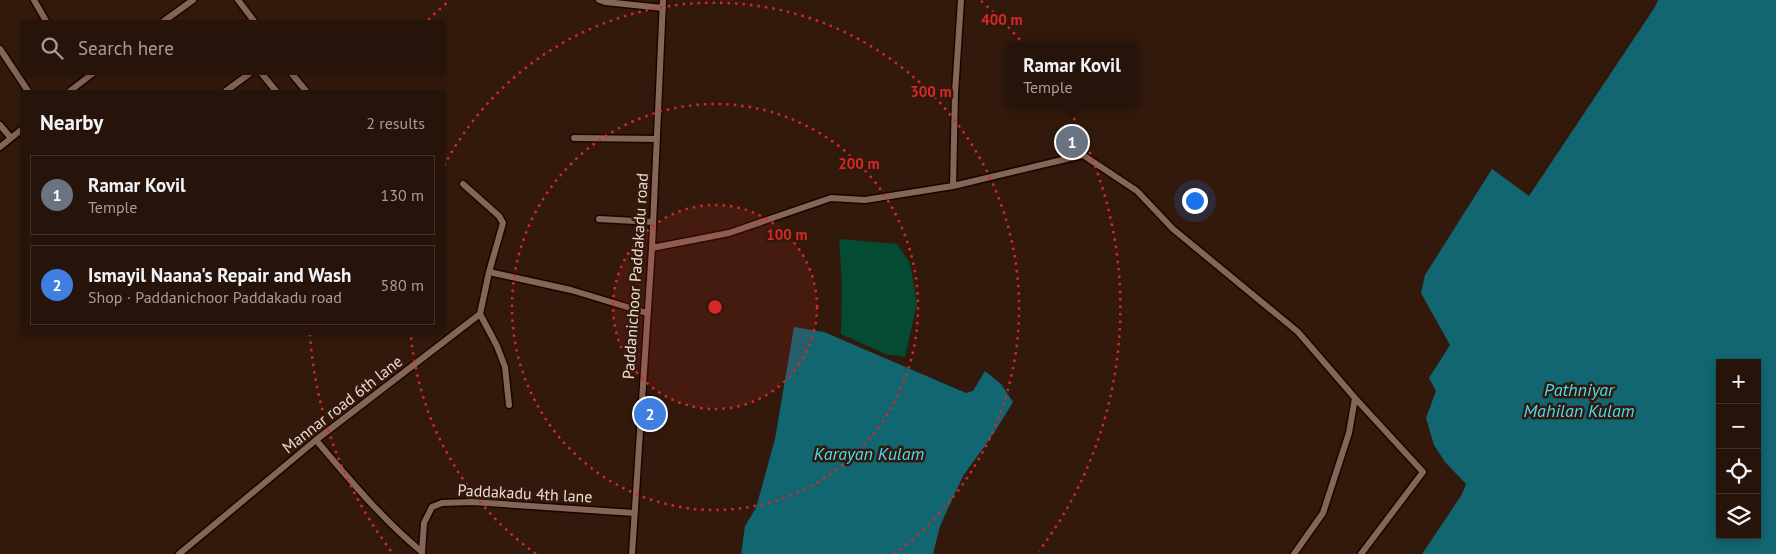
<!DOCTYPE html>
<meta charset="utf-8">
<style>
body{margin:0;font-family:"PT Sans",sans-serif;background:#2e1c12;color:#f1f3f6}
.controls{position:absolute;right:15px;bottom:15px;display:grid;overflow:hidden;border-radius:0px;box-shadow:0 2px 8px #0003}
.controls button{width:45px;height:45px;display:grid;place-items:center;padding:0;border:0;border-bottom:1px solid #42322a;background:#261309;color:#f1f3f6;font:25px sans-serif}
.you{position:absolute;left:1194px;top:200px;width:18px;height:18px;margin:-12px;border:4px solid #fff;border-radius:50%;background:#1a73e8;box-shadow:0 0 0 8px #1a73e833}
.badge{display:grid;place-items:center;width:32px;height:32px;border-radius:50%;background:#b45309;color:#fff;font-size:16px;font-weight:700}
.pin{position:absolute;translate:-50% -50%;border:2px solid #fff;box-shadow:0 1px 5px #0006}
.popup{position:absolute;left:1006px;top:42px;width:132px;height:65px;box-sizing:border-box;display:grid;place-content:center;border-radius:0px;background:#261309;filter:drop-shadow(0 1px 4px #0005);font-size:16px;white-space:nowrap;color:#a49e9c}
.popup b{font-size:19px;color:#f1f3f6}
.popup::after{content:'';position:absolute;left:50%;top:100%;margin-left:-10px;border:10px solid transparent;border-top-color:#261309}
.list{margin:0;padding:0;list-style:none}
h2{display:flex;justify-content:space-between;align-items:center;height:65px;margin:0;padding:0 20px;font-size:21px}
h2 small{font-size:16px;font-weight:400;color:#a49e9c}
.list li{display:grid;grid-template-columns:32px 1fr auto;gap:15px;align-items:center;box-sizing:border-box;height:80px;margin:0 10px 10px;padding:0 10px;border:1px solid #42322a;border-radius:0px}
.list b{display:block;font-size:19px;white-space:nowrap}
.list p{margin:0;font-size:16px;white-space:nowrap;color:#a49e9c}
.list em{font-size:16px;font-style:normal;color:#a49e9c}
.icon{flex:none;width:28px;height:28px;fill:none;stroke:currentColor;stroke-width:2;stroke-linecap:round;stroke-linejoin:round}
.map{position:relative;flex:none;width:1776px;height:554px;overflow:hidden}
.search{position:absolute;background:#261309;box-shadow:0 2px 8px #0003;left:20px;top:20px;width:425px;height:55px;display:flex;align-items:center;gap:12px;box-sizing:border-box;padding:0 18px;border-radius:0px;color:#a49e9c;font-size:19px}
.panel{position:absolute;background:#261309;box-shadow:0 2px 8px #0003;left:20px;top:90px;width:425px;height:245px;border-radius:0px}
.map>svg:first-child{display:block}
</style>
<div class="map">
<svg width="1776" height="554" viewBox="0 0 1776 554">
<rect width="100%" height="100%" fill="#32190c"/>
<path fill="#044b33" d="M 839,239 L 897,244 L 910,263 L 917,303 L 905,357 L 885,354 L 841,334 L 842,283 Z"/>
<path fill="#116672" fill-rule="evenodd" d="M 1658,0 L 1776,0 L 1776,554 L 1422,554 L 1461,496 L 1466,484 L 1445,462 L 1434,445 L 1426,418 L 1436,391 L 1429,378 L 1450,345 L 1421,293 L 1425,275 L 1492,169 L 1529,196 L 1655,7 ZM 1720,363 L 1757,363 L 1757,535 L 1720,535 Z
M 794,327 L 824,332 L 966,393 L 973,391 L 985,371 L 1001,384 L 1013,402 L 994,433 L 963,476 L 940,526 L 933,554 L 741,554 L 745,526 L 756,508 L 775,439 Z"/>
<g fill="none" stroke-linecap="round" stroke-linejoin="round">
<g stroke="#190400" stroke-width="9">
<path id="street" d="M 34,0 L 46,21
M 238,0 L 254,21
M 599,0 L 605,2 L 663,8
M 164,21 L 193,0
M 0,49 L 28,91
M 262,74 L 276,91
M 292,74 L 306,91
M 70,91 L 92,74
M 226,91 L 249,74
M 0,125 L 11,138
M 574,138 L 657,139
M 0,147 L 21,130
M 463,184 L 499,216 L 503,223 L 489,272
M 953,186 L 955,93 L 961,0
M 599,219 L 653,222
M 652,248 L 729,233 L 831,198 L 865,200 L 953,186 L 1083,155 L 1137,191 L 1173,229 L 1298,332 L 1355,398 L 1423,472 L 1361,554
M 480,314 L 497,346 L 505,367 L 509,405
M 316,440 C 350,480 382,519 422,552 L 422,554
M 422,552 L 424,523 L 432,507 L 442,503 L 472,502 L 634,513
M 179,554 L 316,440 L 480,314 L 489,272 L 571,290 L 647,313
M 632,554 L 652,248 L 663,0
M 1294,554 L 1323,513 L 1349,433 L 1355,398"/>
</g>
<use href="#street" stroke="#846556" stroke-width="6"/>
</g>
<circle cx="715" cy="307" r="102" fill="#d62828" fill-opacity=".12"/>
<g fill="none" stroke="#d62828" stroke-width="2.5" stroke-dasharray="2.5 5">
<circle cx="715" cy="307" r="102"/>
<circle cx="715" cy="307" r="203"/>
<path d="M536 554A305 305 0 0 1 411 336M444 166A305 305 0 1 1 894 554"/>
<path d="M391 551A406 406 0 0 1 310 335M428 20A406 406 0 0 1 449 1M981 1A406 406 0 0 1 1039 551"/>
</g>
<g text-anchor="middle" stroke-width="5" stroke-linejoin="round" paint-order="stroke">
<g font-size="16" fill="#eddbd2" stroke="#32190c">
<text transform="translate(635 276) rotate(-86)" y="6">Paddanichoor Paddakadu road</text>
<text transform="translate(342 404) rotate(-38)" y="6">Mannar road 6th lane</text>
<text transform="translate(525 493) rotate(3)" y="6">Paddakadu 4th lane</text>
</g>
<g font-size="18" font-style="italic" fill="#49dcf3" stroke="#32190c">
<text x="1579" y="396">Pathniyar<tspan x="1579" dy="21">Mahilan Kulam</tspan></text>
<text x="869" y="460">Karayan Kulam</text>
</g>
</g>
<circle cx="715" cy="307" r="8" fill="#d62828" stroke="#32190c" stroke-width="2.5"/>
<g font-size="15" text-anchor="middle" font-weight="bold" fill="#d62828" stroke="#32190c" stroke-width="5" stroke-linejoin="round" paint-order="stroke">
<text x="1002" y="25">400 m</text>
<text x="931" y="97">300 m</text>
<text x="859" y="169">200 m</text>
<text x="787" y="240">100 m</text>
</g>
</svg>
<div class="controls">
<button>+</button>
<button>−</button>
<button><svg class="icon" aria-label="locate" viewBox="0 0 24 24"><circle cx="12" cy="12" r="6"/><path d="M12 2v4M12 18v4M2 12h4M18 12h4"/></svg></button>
<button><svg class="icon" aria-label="layers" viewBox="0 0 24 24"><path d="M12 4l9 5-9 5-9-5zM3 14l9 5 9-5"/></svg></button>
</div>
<div class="you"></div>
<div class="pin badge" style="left:1072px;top:142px;background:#6b7280">1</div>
<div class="popup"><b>Ramar Kovil</b>Temple</div>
<div class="pin badge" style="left:650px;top:414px;background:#3f7fe0">2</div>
<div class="search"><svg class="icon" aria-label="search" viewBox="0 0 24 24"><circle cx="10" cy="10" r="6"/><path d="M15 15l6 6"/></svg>Search here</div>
<section class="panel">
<h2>Nearby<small>2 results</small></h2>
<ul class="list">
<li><span class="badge" style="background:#6b7280">1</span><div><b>Ramar Kovil</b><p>Temple</p></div><em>130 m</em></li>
<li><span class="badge" style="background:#3f7fe0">2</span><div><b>Ismayil Naana's Repair and Wash</b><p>Shop · Paddanichoor Paddakadu road</p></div><em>580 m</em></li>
</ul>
</section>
</div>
